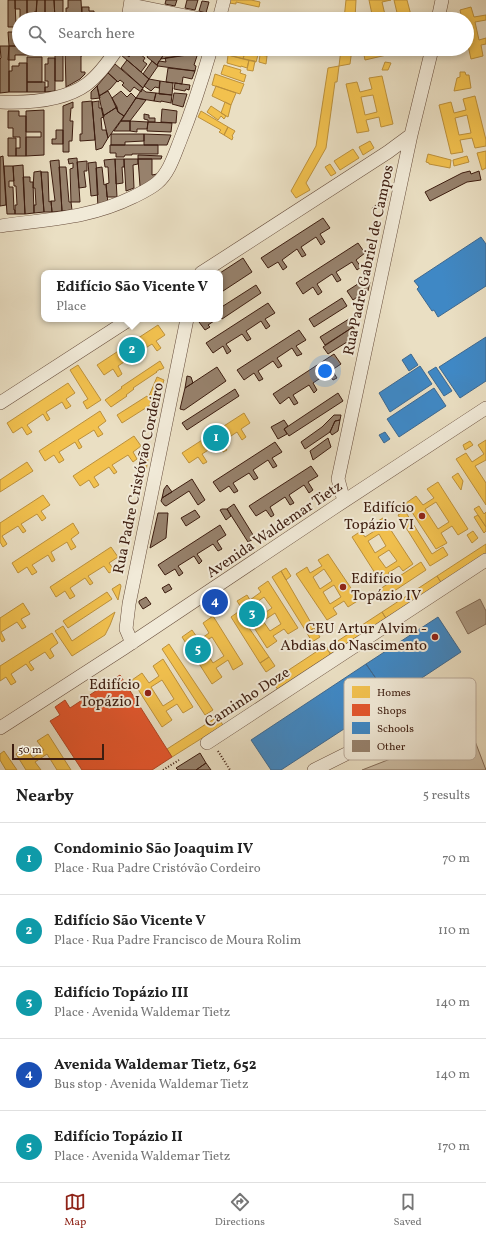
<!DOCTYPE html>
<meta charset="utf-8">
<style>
body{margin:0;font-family:Vollkorn,serif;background:#f2f2f2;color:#222}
.scale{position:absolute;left:12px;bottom:10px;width:92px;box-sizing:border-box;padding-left:4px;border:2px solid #3d1d10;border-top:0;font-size:11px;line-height:14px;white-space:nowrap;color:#3d1d10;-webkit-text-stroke:3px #f1ead8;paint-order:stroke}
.you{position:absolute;left:325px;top:371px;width:14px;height:14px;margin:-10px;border:3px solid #fff;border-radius:50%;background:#1a73e8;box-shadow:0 0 0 6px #1a73e833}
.badge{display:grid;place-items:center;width:26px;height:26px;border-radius:50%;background:#8f2418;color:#fff;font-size:13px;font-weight:700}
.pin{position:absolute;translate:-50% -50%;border:2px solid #fff;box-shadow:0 1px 4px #0006}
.popup{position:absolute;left:41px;top:270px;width:182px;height:52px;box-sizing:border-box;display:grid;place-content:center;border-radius:8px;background:#fff;filter:drop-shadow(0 1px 3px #0005);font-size:13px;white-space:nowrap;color:#767676}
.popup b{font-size:15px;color:#222}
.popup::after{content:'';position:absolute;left:50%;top:100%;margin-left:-8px;border:8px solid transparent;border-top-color:#fff}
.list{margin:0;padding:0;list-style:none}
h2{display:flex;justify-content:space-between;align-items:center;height:52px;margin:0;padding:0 16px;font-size:17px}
h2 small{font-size:13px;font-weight:400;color:#767676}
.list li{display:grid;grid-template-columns:26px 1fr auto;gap:12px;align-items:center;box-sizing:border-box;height:72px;padding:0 16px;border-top:1px solid #e0e0e0}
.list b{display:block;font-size:15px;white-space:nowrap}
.list p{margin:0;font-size:13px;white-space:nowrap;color:#767676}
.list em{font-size:13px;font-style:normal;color:#767676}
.icon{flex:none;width:22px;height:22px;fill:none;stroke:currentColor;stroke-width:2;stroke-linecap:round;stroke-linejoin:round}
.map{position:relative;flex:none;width:486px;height:770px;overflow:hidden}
.search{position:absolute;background:#fff;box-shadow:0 2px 6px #0003;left:12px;right:12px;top:12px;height:44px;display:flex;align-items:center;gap:10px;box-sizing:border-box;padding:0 14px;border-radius:22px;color:#767676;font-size:15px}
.sheet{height:412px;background:#fff}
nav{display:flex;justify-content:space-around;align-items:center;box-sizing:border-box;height:56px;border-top:1px solid #e0e0e0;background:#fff;font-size:11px;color:#767676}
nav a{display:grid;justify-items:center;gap:2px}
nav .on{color:#8f2418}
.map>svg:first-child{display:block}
</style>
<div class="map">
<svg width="486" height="770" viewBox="0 0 486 770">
<rect width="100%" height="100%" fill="#eadfc3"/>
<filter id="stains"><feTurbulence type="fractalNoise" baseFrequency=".005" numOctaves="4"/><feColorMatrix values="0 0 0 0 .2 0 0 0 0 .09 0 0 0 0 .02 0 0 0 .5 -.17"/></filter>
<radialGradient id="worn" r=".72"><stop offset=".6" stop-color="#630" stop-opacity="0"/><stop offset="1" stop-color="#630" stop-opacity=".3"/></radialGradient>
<path fill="#cdbea5" stroke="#856e5a" d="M 470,728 L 486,770 L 362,770 Z"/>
<path fill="#af9d86" stroke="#816a57" d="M 480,599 L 486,611 L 486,624 L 468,634 L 456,612 Z"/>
<path fill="#f2c14e" stroke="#bc903b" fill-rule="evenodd" d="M 230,0 L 251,0 L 260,2 L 259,7 L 236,2 L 236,4 L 229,3 Z
M 346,0 L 356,0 L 355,19 L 344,19 Z
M 369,0 L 391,0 L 382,2 L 386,19 L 373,19 Z
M 394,0 L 407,0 L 412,19 L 390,19 L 398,17 Z
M 471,7 L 474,17 L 486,15 L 486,20 L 475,22 L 479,40 L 486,38 L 486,44 L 481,45 L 483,56 L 471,59 L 467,41 L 467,19 L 462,19 L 460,10 Z
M 230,49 L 236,49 L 245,52 L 243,59 L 228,55 Z
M 341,49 L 352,49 L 350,64 L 339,66 Z
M 367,49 L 404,49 L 404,51 L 365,60 L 363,50 Z
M 245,52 L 258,55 L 256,62 L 243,59 Z
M 228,55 L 249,60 L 247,68 L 241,66 L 241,67 L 227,63 Z
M 260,55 L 267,56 L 266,64 L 259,62 Z
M 249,60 L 255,61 L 253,71 L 247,70 Z
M 385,62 L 391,63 L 388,70 L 382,70 Z
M 224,65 L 241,70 L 240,73 L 246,75 L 244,82 L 221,74 Z
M 339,66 L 337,82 L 335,82 L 326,148 L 306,183 L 310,190 L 296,198 L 291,191 L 316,146 L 328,68 Z
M 460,72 L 465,72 L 466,75 L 469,75 L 471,88 L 454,91 L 457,78 L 460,77 Z
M 215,74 L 244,84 L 240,94 L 212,85 Z
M 382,76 L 393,124 L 381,127 L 379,117 L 366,120 L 369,131 L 357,133 L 346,84 L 357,82 L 360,92 L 372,89 L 369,78 ZM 373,95 L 377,112 L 365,115 L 361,97 Z
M 216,86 L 236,93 L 231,105 L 212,96 Z
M 475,96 L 486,140 L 486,146 L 475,148 L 472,138 L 460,140 L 463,152 L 451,154 L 439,105 L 451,102 L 454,113 L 466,110 L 463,99 ZM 467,115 L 471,133 L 459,135 L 455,118 Z
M 225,102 L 231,105 L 228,117 L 221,113 Z
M 211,106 L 226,116 L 224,119 L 221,116 L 218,120 L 207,112 Z
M 201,111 L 228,127 L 224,135 L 219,132 L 221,130 L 198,117 Z
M 228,127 L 235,131 L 232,136 L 233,137 L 232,140 L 224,135 Z
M 370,141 L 374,148 L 363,155 L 359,147 Z
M 353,149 L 359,158 L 340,170 L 334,161 Z
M 486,151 L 486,168 L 482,170 L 477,153 Z
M 428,154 L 451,160 L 450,168 L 429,164 L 429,163 L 426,162 Z
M 467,156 L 469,162 L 454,166 L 453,160 Z
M 330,164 L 336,173 L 331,176 L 325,167 Z
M 158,325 L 165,335 L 156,341 L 161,348 L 157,351 L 152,344 L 136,354 L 141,361 L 138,363 L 133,356 L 118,366 L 122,374 L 118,377 L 113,369 L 104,375 L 97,365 Z
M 160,361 L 164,368 L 160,370 L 160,369 L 156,372 L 157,372 L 133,388 L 134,389 L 126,395 L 127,396 L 111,407 L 105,400 L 122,388 L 121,387 Z
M 78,365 L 101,400 L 87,409 L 83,402 L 88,399 L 70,370 Z
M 157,377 L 164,380 L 158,399 L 149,396 Z
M 68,383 L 75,393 L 66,399 L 71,406 L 66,409 L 62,402 L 46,412 L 50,419 L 47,421 L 43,414 L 27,425 L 32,432 L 27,435 L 22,427 L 13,433 L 7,423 Z
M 147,396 L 152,404 L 122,423 L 117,415 Z
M 100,411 L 106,421 L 98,427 L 103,434 L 98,437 L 94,430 L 78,440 L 82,447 L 79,449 L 75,442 L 59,452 L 64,460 L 59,463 L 54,455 L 45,461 L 39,451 Z
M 152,411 L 158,411 L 156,421 L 150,420 Z
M 244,413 L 250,423 L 241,429 L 246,437 L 242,440 L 237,432 L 222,442 L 227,450 L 223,452 L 218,444 L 202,454 L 207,462 L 203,464 L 198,457 L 189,463 L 182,453 Z
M 134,436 L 141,446 L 133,452 L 137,459 L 133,462 L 128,455 L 112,465 L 117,472 L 114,474 L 109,467 L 94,477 L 99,485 L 94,488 L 89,480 L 80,486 L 73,476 Z
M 486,440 L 486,460 L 475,466 L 486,483 L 486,505 L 456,459 L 466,453 L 472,462 L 484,454 L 478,445 Z
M 470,441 L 473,445 L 465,450 L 463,445 Z
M 148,459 L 146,471 L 143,472 L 139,465 Z
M 27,462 L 33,471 L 0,492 L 0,480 Z
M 458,473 L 463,481 L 461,490 L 452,477 Z
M 438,482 L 468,529 L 458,535 L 452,526 L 441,533 L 447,543 L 436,549 L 406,503 L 416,496 L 423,505 L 434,498 L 427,489 ZM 436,502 L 449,522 L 438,529 L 425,509 Z
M 43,495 L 50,505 L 41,511 L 46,518 L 42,521 L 37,514 L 21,524 L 26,531 L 23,533 L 18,526 L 2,536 L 7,544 L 3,547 L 0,542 L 0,523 Z
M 479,506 L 484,514 L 486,512 L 486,527 L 474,509 Z
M 405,511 L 432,554 L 443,547 L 448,555 L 430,566 L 398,515 Z
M 478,515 L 486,527 L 486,531 L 484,533 L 474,517 Z
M 383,518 L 413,564 L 403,571 L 399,566 L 388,573 L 392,578 L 382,584 L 352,537 L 361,531 L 365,537 L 376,530 L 373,524 ZM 379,534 L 386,546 L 375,553 L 368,541 ZM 389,550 L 397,561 L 386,568 L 378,557 Z
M 73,523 L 79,533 L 71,539 L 76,547 L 71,550 L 67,542 L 51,552 L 55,560 L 52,562 L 48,555 L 32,565 L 37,572 L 32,575 L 27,567 L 18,573 L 12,563 Z
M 473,531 L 478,538 L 472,543 L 467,535 Z
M 486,544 L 486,555 L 442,584 L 437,576 Z
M 111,547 L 118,557 L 109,563 L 114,570 L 109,573 L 104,566 L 88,576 L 93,583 L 90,585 L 85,578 L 70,588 L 75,596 L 70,599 L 65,591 L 56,597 L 50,587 Z
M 328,554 L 359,600 L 348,607 L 344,601 L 333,608 L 337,614 L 327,620 L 296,574 L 307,567 L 310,573 L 322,566 L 318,560 ZM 324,569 L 332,581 L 320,589 L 313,577 ZM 334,585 L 341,597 L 330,604 L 323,592 Z
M 421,562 L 426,570 L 382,599 L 377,591 Z
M 286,568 L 291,576 L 286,580 L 281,571 Z
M 281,571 L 314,628 L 307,633 L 272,577 Z
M 437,576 L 442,584 L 387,620 L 382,612 Z
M 268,581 L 298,628 L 288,634 L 284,629 L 273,636 L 277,641 L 267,648 L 237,601 L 247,595 L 250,600 L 261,592 L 258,588 ZM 264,597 L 272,608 L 260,616 L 253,605 ZM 275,613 L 281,624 L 270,631 L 263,621 Z
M 120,584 L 121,586 L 118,600 L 112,589 Z
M 107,592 L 112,599 L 68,628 L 63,621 Z
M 23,603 L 30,614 L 21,619 L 26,627 L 22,629 L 17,622 L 1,632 L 5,640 L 2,642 L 0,638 L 0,618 Z
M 115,612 L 110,625 L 105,635 L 72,656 L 55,631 L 63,626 L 72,641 Z
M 238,612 L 269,657 L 260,663 L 231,617 Z
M 382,612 L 387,620 L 331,655 L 327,648 Z
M 213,616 L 243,664 L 233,670 L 228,660 L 216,668 L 222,677 L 212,684 L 182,637 L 192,630 L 199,640 L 209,633 L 203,623 ZM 212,637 L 224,656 L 213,663 L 201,644 Z
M 314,628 L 320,637 L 312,642 L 307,633 Z
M 52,633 L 58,643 L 50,649 L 54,656 L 50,659 L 45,652 L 29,662 L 34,669 L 31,671 L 26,664 L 11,674 L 16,682 L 11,685 L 6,677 L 0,681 L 0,666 Z
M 169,644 L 213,710 L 205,715 L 162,649 Z
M 325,646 L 331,655 L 278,690 L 272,681 Z
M 269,657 L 275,666 L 266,672 L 260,663 Z
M 163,659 L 193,707 L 183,713 L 177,704 L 166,711 L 172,720 L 162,727 L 132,680 L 142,673 L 149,683 L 159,676 L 153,666 ZM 162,680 L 174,699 L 163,706 L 151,687 Z
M 217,717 L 223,725 L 172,757 L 167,749 Z
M 48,734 L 71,770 L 57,770 L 47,754 L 35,762 L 41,770 L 26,770 L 16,754 L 26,748 L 33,758 L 44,750 L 37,741 Z
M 4,751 L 17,770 L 6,770 L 0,760 L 0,754 Z"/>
<path fill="#e4572e" stroke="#b24625" d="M 120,675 L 172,757 L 152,770 L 82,770 L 50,721 L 60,715 L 55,707 L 65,700 L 70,708 Z"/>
<path fill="#3f88c5" stroke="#3e688f" d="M 481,237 L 486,244 L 486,286 L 438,317 L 434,310 L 432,311 L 417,289 L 419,287 L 414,281 Z
M 486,337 L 486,381 L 460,398 L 439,367 Z
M 411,354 L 418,365 L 409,371 L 402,360 Z
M 420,366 L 432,384 L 390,412 L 379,393 Z
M 436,367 L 452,391 L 444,396 L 428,372 Z
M 434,388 L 446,406 L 399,437 L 387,419 Z
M 385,432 L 390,439 L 384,443 L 379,435 Z
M 438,617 L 461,652 L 390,699 L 366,664 Z
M 366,664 L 390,699 L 281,770 L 271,770 L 251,740 Z"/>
<path fill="#97826d" stroke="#3d1d10" d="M 8,0 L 15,0 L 16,27 L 8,27 Z
M 15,0 L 27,0 L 27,19 L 20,19 L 20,9 L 15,9 Z
M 27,0 L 37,0 L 36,12 L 34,12 L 34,19 L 27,19 Z
M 37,0 L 45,0 L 45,19 L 36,19 Z
M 45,0 L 54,0 L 55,19 L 45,19 Z
M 54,0 L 63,0 L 63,19 L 55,19 Z
M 68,0 L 81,0 L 82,19 L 68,19 L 68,17 L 66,17 L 66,8 L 68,8 Z
M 166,0 L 177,0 L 175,6 L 165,4 Z
M 187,0 L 198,0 L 195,10 L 185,8 Z
M 202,1 L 209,2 L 206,13 L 199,11 Z
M 82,7 L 89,7 L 89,11 L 94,11 L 94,19 L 82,19 Z
M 101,15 L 113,15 L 113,19 L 101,19 Z
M 8,32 L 19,32 L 19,46 L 9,46 Z
M 0,46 L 9,46 L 9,92 L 0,93 L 0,59 L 1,58 Z
M 9,46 L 19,46 L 19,49 L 27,49 L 26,55 L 15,55 L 15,60 L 8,60 Z
M 27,49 L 45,49 L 45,55 L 26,55 Z
M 55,49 L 65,49 L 65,53 L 63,53 L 63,81 L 55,81 Z
M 65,49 L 86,50 L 82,50 L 82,56 L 81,56 L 81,72 L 85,72 L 85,74 L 80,79 L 66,87 Z
M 145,49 L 167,49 L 157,65 L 147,57 L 148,55 L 143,51 Z
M 167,49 L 200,49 L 201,53 L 161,59 Z
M 135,50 L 145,58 L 143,61 L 147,64 L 141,72 L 121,55 L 123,52 L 129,57 Z
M 198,53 L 194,65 L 196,66 L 195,71 L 158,66 L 157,65 L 159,61 L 166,62 L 165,58 Z
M 27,57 L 42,57 L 42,82 L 27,82 Z
M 48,58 L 55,58 L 55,91 L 45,92 L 45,87 L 48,87 L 48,81 L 45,81 L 45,64 L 48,64 Z
M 127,60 L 149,79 L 143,88 L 121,68 Z
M 152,61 L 158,66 L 149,79 L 143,74 Z
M 19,63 L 27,63 L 27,92 L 9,92 L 9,71 L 12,71 L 12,66 L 19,66 Z
M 115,64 L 143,88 L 141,92 L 134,87 L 130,92 L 122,85 L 124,83 L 120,80 L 118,82 L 108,73 Z
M 168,68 L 195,71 L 192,79 L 183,77 L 182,84 L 175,83 L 166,82 Z
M 108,73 L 117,81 L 110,89 L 99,96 L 97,86 Z
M 149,79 L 160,81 L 159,88 L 155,87 L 151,91 L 144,86 Z
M 160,81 L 173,83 L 172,95 L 159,94 Z
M 27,82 L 45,82 L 45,92 L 27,92 Z
M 175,83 L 182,84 L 190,85 L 189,90 L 186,89 L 185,91 L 174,89 Z
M 97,86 L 100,98 L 91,99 L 91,92 Z
M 142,89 L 146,92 L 156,93 L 154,101 L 136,98 Z
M 108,91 L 117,107 L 103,116 L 99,96 Z
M 121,91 L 127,97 L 131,93 L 136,98 L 124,116 L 118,112 L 112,98 Z
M 156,93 L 172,95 L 171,103 L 161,101 L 161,102 L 154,101 Z
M 174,93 L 187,94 L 183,107 L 172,104 Z
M 136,98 L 146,100 L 130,121 L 121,121 Z
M 92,101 L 95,140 L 80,141 L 80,134 L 82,134 L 82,102 Z
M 99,101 L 99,108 L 102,108 L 104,117 L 101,118 L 102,130 L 106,130 L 108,138 L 102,148 L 96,150 L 92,102 Z
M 73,102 L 73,108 L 71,108 L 70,121 L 73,121 L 72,141 L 69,141 L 69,152 L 63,152 L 63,106 Z
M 117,107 L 118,112 L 124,116 L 108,138 L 103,116 Z
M 162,109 L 177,111 L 176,123 L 161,122 Z
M 44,110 L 44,155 L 26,156 L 26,137 L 41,137 L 41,132 L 26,132 L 26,111 Z
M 8,111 L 19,111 L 19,116 L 26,116 L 26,156 L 16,156 L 16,148 L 20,148 L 20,137 L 13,137 L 13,128 L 8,128 Z
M 144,114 L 149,115 L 149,118 L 155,118 L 155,122 L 148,122 L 148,120 L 144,119 Z
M 121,121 L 130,121 L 130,131 L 114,131 Z
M 130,121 L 148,122 L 147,129 L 137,129 L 137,132 L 130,131 Z
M 148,122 L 172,123 L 171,132 L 147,131 Z
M 56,130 L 63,130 L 63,144 L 52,144 L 52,139 L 56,139 Z
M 111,134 L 144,134 L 144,141 L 125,142 L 125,145 L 111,145 Z
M 144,134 L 171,135 L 167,145 L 144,145 Z
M 8,138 L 16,138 L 16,156 L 8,156 Z
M 110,145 L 158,145 L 158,154 L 132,154 L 132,155 L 125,155 L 124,157 L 116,157 L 116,153 L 110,153 Z
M 138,155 L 162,156 L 161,159 L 138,159 Z
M 3,156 L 6,205 L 0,206 L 0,157 Z
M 77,158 L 80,202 L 71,202 L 70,169 L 73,168 L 73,163 L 69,164 L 68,159 Z
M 115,159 L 124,159 L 124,167 L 122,167 L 123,183 L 116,184 Z
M 115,159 L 117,197 L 107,197 L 106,184 L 109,183 L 108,167 L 105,167 L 104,160 Z
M 124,159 L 138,159 L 138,164 L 133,165 L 134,188 L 126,191 Z
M 138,159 L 152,159 L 152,175 L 157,174 L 154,182 L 140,186 Z
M 59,160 L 62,211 L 52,212 L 51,201 L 55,201 L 50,161 Z
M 87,161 L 87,171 L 84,171 L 86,187 L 79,188 L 77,162 Z
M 96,162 L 98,195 L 91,196 L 88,163 Z
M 23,165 L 25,214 L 15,214 L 15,205 L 17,205 L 16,186 L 14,186 L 13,166 Z
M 4,166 L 13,166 L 14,181 L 9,181 L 9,187 L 13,187 L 14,210 L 15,210 L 15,214 L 7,214 Z
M 59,167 L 66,167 L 69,202 L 71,202 L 72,210 L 62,211 Z
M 102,167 L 104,185 L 106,184 L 108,204 L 98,208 L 96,168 Z
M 41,171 L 44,212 L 34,213 L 34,205 L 36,205 L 35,188 L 33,188 L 34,172 Z
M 470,171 L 471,174 L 479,171 L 481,180 L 467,182 L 430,201 L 425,192 L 462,173 Z
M 41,172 L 48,172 L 49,202 L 51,201 L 52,212 L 44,212 Z
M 23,177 L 30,177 L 30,182 L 33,182 L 34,213 L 25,214 Z
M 388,196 L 387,201 L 374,211 L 372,208 Z
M 323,218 L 330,228 L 320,234 L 325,242 L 321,245 L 316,237 L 301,247 L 306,255 L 302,257 L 297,249 L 282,260 L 287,267 L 283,270 L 278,262 L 268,268 L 261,258 Z
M 358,243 L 365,253 L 356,260 L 361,267 L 357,270 L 352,262 L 336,272 L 341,280 L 337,282 L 332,274 L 317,284 L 322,292 L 318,295 L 313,287 L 303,294 L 296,283 Z
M 243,258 L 252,272 L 220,293 L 220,273 Z
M 364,280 L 370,282 L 368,291 L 366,291 L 353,300 L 347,291 Z
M 256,285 L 261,293 L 222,319 L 220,317 L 220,308 Z
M 342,298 L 347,306 L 314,327 L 309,319 Z
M 268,303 L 275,313 L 265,319 L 270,326 L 266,329 L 261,321 L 246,331 L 251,339 L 247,341 L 242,334 L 226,344 L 231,351 L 227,354 L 223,346 L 213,353 L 206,343 Z
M 203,319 L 217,319 L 208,325 L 210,327 L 205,330 L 199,322 Z
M 349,319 L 353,327 L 325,345 L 320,337 Z
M 353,327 L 358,335 L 328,354 L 323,347 Z
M 299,330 L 306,340 L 296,346 L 302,354 L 297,356 L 292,348 L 277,358 L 282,366 L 278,368 L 273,361 L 258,371 L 263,379 L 259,381 L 254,373 L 244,380 L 237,370 Z
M 334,354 L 341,364 L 332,370 L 337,378 L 333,380 L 328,373 L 313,383 L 317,390 L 314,393 L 309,385 L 293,395 L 298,403 L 294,405 L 289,397 L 280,404 L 273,394 Z
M 217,367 L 226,381 L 184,410 L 180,409 L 185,388 Z
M 187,376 L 191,377 L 193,383 L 185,388 Z
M 235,389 L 239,396 L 187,430 L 182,423 Z
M 338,393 L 343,401 L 289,436 L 284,429 Z
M 334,415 L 341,415 L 340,420 L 335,421 L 330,432 L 305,449 L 301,442 L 322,427 Z
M 284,420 L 288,426 L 284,429 L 287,434 L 278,439 L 271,427 Z
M 340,420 L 338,431 L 332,435 L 330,432 L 335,421 Z
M 328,438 L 331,447 L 313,460 L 310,451 Z
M 275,442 L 282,452 L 272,458 L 277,466 L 273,468 L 268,460 L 253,470 L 258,478 L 254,480 L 249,473 L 233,483 L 238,491 L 234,493 L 229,486 L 220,492 L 213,482 Z
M 311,466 L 318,476 L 308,482 L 313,490 L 309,493 L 304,485 L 289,495 L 294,503 L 290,505 L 285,497 L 270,507 L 274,515 L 271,517 L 266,510 L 256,516 L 249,506 Z
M 192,479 L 205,500 L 198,505 L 189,491 L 166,506 L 164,505 L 161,501 L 162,498 Z
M 167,485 L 172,492 L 162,498 L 164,489 Z
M 234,504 L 255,538 L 248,542 L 227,509 Z
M 222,509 L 227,509 L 231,516 L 226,520 L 220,510 Z
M 195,510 L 200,517 L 186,526 L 181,518 Z
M 158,513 L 168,513 L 166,538 L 150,548 Z
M 220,525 L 226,535 L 217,541 L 222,549 L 218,551 L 213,544 L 197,554 L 202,561 L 199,564 L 194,556 L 178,566 L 183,573 L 179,576 L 175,569 L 165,575 L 158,565 Z
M 169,584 L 172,589 L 165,593 L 162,588 Z
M 146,597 L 151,604 L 143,609 L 139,603 L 139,601 Z
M 200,753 L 206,763 L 196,770 L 178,770 L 176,768 Z
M 206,763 L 211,770 L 196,770 Z"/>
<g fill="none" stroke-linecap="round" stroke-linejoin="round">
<g stroke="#684e3d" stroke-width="14">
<path id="minor" d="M 131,5 L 201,19
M 128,19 L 131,0
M 219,19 L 224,0
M 438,19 L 442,0
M 0,102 C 27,103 64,101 87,84 C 99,75 109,61 117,49
M 0,226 C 48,219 88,219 133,197 C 141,193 150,189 157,183 C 169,173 174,156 180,141 C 192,111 202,80 211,49
M 201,273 L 388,152 L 411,135
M 0,403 L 130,319
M 344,501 L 338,479 L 411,135 L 432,49
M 132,643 L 126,629 L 129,604 L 187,319
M 0,728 L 124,648 L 332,509 L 486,408
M 207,743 L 486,560
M 314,770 L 386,734"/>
</g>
<path stroke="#3d1d10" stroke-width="2" stroke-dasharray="1 2" stroke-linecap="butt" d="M 218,751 L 230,770
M 163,770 L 179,760"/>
<use href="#minor" stroke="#f1ead8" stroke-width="13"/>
</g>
<g fill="#8f2418" stroke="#f1ead8" stroke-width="1.5">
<circle cx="422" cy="516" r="4"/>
<circle cx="343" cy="587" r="4"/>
<circle cx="435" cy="637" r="4"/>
<circle cx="148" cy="693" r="4"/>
</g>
<g text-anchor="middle" stroke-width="4" stroke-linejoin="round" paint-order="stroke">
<g font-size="15" fill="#3d1d10" stroke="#f1ead8">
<text transform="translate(368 260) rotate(-78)" y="5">Rua Padre Gabriel de Campos</text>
<text transform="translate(138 478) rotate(-78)" y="5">Rua Padre Cristóvão Cordeiro</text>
<text transform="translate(274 529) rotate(-34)" y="5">Avenida Waldemar Tietz</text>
<text transform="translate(247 697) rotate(-33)" y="5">Caminho Doze</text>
</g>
<g font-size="15" fill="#3d1d10" stroke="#f1ead8" text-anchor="end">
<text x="414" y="512">Edifício<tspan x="414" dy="17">Topázio VI</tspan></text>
<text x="351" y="583" text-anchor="start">Edifício<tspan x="351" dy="17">Topázio IV</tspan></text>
<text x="427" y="633">CEU Artur Alvim -<tspan x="427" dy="17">Abdias do Nascimento</tspan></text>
<text x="140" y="689">Edifício<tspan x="140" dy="17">Topázio I</tspan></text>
</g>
</g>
<rect x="344" y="678" width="132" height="82" rx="6" fill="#f1ead8" stroke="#bbac9c" stroke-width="1"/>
<rect x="352" y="686" width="18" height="12" fill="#f2c14e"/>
<rect x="352" y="704" width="18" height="12" fill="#e4572e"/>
<rect x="352" y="722" width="18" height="12" fill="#3f88c5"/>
<rect x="352" y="740" width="18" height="12" fill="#97826d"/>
<g font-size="11" fill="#3d1d10">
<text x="377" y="696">Homes</text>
<text x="377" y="714">Shops</text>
<text x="377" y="732">Schools</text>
<text x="377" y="750">Other</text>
</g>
<rect width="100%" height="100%" filter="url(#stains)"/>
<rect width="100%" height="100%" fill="url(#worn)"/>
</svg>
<div class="scale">50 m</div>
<div class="you"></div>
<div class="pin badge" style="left:216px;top:438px;background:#0f9aa8">1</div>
<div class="pin badge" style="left:132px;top:350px;background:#0f9aa8">2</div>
<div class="popup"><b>Edifício São Vicente V</b>Place</div>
<div class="pin badge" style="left:252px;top:614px;background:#0f9aa8">3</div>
<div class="pin badge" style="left:215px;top:602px;background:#1a4fb4">4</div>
<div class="pin badge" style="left:198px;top:650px;background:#0f9aa8">5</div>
<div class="search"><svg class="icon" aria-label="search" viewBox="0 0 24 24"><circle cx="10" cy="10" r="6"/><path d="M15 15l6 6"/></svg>Search here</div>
</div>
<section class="sheet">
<h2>Nearby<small>5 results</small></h2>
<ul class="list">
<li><span class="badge" style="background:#0f9aa8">1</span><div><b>Condominio São Joaquim IV</b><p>Place · Rua Padre Cristóvão Cordeiro</p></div><em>70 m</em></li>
<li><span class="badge" style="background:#0f9aa8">2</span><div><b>Edifício São Vicente V</b><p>Place · Rua Padre Francisco de Moura Rolim</p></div><em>110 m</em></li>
<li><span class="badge" style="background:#0f9aa8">3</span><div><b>Edifício Topázio III</b><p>Place · Avenida Waldemar Tietz</p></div><em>140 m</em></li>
<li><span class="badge" style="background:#1a4fb4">4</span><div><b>Avenida Waldemar Tietz, 652</b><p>Bus stop · Avenida Waldemar Tietz</p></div><em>140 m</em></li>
<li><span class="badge" style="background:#0f9aa8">5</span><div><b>Edifício Topázio II</b><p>Place · Avenida Waldemar Tietz</p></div><em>170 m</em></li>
</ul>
</section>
<nav>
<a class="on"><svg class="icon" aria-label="map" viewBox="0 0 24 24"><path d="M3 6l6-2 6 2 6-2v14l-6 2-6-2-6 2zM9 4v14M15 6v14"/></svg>Map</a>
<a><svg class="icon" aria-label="directions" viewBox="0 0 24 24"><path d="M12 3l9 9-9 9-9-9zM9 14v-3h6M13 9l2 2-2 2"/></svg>Directions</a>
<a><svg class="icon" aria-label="saved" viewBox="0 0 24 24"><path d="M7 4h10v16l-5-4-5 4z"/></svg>Saved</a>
</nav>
